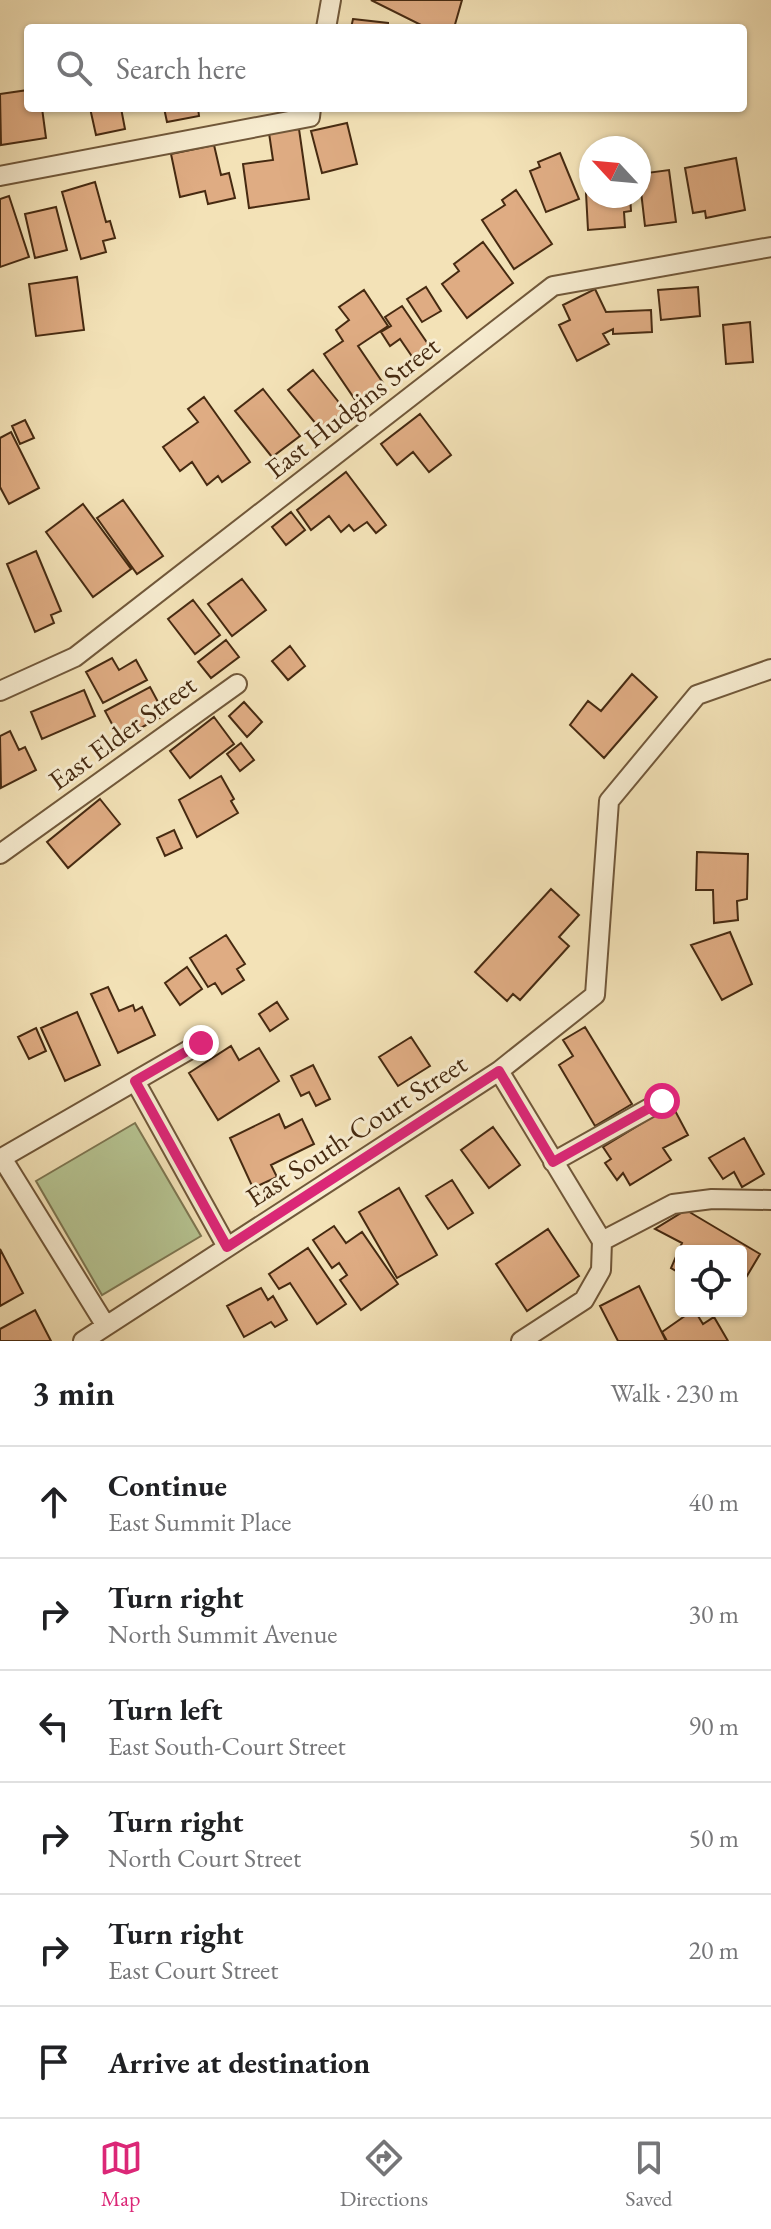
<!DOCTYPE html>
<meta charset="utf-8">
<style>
body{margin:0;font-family:"EB Garamond",serif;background:#f2f2f2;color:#202124}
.controls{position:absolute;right:24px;bottom:24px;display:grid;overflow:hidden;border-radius:8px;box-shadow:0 2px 6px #0004}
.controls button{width:72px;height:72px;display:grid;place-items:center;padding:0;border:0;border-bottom:2px solid #e0e0e0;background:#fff;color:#202124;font:40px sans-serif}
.compass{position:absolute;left:579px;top:136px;width:72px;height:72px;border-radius:50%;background:#fff;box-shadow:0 2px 6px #0004;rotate:296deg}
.stop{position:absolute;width:24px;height:24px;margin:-18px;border:6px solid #db2777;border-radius:50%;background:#fff}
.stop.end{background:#db2777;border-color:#fff;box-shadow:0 2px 8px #0008}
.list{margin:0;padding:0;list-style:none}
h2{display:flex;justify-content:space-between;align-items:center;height:104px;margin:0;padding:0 32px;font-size:34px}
h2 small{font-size:26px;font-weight:400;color:#757577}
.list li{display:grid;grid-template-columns:52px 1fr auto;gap:24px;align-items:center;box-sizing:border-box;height:112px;padding:0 32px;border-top:2px solid #e0e0e0}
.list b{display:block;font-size:30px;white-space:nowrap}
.list p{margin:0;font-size:26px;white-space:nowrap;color:#757577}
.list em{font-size:26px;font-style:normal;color:#757577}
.icon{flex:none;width:44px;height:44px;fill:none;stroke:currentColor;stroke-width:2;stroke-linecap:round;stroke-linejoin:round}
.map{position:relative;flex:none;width:771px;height:1341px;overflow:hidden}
.search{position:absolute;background:#fff;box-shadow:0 2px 6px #0004;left:24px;right:24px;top:24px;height:88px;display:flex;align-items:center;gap:20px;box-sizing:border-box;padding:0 28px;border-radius:8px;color:#757577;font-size:30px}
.sheet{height:776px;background:#fff}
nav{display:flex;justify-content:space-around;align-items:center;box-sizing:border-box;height:112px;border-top:2px solid #e0e0e0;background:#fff;font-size:22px;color:#757577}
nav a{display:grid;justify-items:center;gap:4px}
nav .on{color:#db2777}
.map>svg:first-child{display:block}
</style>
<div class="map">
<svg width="771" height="1341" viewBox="0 0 771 1341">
<rect width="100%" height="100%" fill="#f3e2b7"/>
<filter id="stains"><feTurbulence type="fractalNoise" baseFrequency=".0025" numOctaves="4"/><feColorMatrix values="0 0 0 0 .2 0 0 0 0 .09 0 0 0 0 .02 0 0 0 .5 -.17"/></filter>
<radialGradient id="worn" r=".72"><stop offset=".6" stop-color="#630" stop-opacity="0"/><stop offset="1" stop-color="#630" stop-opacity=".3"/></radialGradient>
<path fill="#b6c492" stroke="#7e7752" stroke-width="2" d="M 135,1123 L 201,1236 L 102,1295 L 36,1181 Z"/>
<path fill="#dfac83" stroke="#462a11" stroke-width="2" d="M 371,0 L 462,0 L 454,28 L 427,28 Z
M 353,19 L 388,23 L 388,28 L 351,28 Z
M 28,90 L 28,108 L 42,108 L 46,138 L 1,145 L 0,94 Z
M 90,108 L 121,108 L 125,129 L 96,135 Z
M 164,108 L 198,108 L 199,116 L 167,122 Z
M 347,123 L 357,164 L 322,173 L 311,131 Z
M 299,129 L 309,199 L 249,208 L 243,164 L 273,160 L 269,133 Z
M 214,145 L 221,175 L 229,173 L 235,198 L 208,204 L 205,191 L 180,197 L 171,154 Z
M 560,153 L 579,199 L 546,212 L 530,171 L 540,167 L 538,162 Z
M 736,158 L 745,210 L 706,218 L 705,211 L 693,213 L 685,168 Z
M 669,170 L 676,222 L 645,226 L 639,174 Z
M 95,182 L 106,222 L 110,221 L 115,238 L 103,241 L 106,252 L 81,259 L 62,192 Z
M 516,190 L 552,244 L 514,269 L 482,220 L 505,205 L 502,200 Z
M 591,192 L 591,196 L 630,196 L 631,211 L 624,212 L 625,227 L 588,230 L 586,193 Z
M 9,196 L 29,257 L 0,267 L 0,199 Z
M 56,207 L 67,250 L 35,258 L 25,214 Z
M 483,242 L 513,283 L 467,318 L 442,284 L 459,271 L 454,264 Z
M 77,277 L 84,330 L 36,336 L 29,284 Z
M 426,287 L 441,311 L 422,322 L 407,299 Z
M 698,287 L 700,316 L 661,320 L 658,290 Z
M 595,289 L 606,312 L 651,310 L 652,332 L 613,334 L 613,329 L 603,334 L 609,344 L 577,361 L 559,325 L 570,320 L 563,305 Z
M 364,290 L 388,326 L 358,346 L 383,383 L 356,401 L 324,354 L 343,341 L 336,330 L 349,320 L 339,307 Z
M 402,306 L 430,347 L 413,358 L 400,339 L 390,346 L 381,332 L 391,326 L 385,317 Z
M 750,322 L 753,362 L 726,364 L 723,325 Z
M 313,370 L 345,410 L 321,430 L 288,390 Z
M 263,389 L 300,436 L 272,457 L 235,411 Z
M 204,397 L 250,462 L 222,482 L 218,476 L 207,485 L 192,462 L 180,471 L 163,447 L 198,422 L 188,409 Z
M 420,414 L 451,455 L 429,472 L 413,452 L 397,465 L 381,444 Z
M 25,420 L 34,438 L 20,444 L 12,426 Z
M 11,432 L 39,488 L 9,504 L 0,487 L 0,438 Z
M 346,472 L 386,525 L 376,533 L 367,522 L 354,531 L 349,525 L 341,532 L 329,516 L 311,530 L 297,510 Z
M 123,500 L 163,556 L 137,574 L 97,518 Z
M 83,504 L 131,569 L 93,597 L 46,532 Z
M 291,512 L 305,530 L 286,545 L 272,527 Z
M 36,551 L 61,611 L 51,615 L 54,623 L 35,632 L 7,564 Z
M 242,579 L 266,610 L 232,636 L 208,604 Z
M 193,600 L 220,635 L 195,654 L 168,619 Z
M 226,640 L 239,657 L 211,678 L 198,662 Z
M 290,646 L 305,666 L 288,680 L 272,661 Z
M 112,658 L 119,670 L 136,660 L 147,680 L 103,703 L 86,672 Z
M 632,674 L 657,697 L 604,758 L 570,725 L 588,701 L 601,711 Z
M 150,687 L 165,715 L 120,739 L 105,711 Z
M 84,690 L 95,716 L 42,739 L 31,712 Z
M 244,702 L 262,722 L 247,737 L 229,716 Z
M 214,717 L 234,744 L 190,778 L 170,751 Z
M 10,731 L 19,750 L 25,747 L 36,770 L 1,788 L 0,736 Z
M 241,743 L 254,760 L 240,771 L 227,754 Z
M 221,776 L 234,799 L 231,801 L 238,813 L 197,837 L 179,800 Z
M 100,799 L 120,824 L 68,868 L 47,842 Z
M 174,830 L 182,848 L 165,856 L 157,838 Z
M 697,852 L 748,854 L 747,899 L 737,901 L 738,920 L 714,923 L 713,890 L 696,890 Z
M 551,889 L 579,915 L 559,937 L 569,946 L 520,1000 L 513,994 L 507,1001 L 475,972 Z
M 730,932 L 752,984 L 722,1000 L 691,945 Z
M 226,935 L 245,964 L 237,969 L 244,980 L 222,994 L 215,983 L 208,987 L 190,958 Z
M 187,967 L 202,989 L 180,1005 L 165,983 Z
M 108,987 L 119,1011 L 133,1005 L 135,1011 L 142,1007 L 155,1035 L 118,1053 L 91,994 Z
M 277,1002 L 288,1019 L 270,1031 L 259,1014 Z
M 77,1012 L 100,1065 L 65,1081 L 41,1028 Z
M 585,1027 L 632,1104 L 595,1126 L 559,1065 L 573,1056 L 563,1040 Z
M 36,1028 L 46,1051 L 29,1059 L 18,1037 Z
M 411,1037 L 430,1066 L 398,1086 L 379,1057 Z
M 231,1046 L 239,1060 L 259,1048 L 279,1081 L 218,1120 L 189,1073 Z
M 313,1065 L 330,1099 L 316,1106 L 309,1092 L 301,1096 L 291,1076 Z
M 672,1105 L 688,1135 L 663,1148 L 671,1160 L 630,1185 L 623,1173 L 617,1180 L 605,1163 L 611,1159 L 603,1147 Z
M 279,1114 L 285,1128 L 302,1119 L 314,1144 L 271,1165 L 277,1177 L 253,1188 L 230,1138 Z
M 493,1127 L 520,1165 L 489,1188 L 461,1150 Z
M 744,1138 L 764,1174 L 742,1187 L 734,1172 L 723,1179 L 709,1158 Z
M 452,1180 L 473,1213 L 448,1229 L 426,1196 Z
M 399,1188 L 437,1255 L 397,1278 L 359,1212 Z
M 686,1210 L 760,1254 L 741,1286 L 741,1251 L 681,1251 L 681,1274 L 671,1268 L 682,1243 L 655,1229 Z
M 334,1226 L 346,1243 L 362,1232 L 398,1284 L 361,1310 L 340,1280 L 347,1275 L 339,1263 L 332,1268 L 313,1240 Z
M 548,1229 L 579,1276 L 527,1311 L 496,1264 Z
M 308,1248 L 346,1304 L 317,1324 L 290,1283 L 279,1289 L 269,1274 Z
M 0,1249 L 23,1293 L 0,1306 Z
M 639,1286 L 666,1341 L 618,1341 L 600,1306 Z
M 261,1288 L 268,1300 L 273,1296 L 287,1320 L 275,1327 L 271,1322 L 244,1337 L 227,1306 Z
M 35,1310 L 51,1341 L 0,1341 L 0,1329 Z
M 692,1311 L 695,1311 L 703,1324 L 714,1317 L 728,1341 L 667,1341 L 662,1332 Z"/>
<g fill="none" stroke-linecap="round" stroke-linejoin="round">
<g stroke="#71583a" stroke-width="22">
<path id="minor" d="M 326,28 L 331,0
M 0,176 L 310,117 L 311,108
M 0,691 L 75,657 L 553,286 L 771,247
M 0,854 L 237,684
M 499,1071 L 602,1241 L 601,1270 L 584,1300 L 521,1341
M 135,1081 L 227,1247
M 2,1158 L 106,1326
M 0,1159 L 201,1043
M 553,1162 L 662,1101
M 602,1241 L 673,1204 L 712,1199 L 771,1200
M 83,1341 L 499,1071 L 595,995 L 609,801 L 697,695 L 771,669"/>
</g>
<use href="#minor" stroke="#f7ecd0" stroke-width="18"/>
</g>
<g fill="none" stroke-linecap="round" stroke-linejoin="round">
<path stroke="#db2777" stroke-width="10" d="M 201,1043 L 135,1081 L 227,1247 L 499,1071 L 553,1162 L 662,1101"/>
</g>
<g text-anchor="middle" stroke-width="6" stroke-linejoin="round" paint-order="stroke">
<g font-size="28" fill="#462a11" stroke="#f7ecd0">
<text transform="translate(352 407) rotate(-38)" y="10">East Hudgins Street</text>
<text transform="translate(122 732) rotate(-36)" y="10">East Elder Street</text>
<text transform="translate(356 1130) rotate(-33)" y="10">East South-Court Street</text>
</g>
</g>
<rect width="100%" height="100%" filter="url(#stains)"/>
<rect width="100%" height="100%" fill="url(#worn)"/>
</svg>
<div class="controls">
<button><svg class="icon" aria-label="locate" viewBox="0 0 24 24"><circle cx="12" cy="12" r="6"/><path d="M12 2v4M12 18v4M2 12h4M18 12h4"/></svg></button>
</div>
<svg class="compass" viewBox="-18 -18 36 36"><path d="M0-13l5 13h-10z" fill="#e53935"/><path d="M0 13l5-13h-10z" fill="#757577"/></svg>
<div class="stop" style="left:662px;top:1101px"></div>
<div class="stop end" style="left:201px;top:1043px"></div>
<div class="search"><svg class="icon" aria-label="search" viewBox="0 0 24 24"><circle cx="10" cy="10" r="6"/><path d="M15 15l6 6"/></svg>Search here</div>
</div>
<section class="sheet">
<h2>3 min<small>Walk · 230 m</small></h2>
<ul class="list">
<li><svg class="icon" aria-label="ahead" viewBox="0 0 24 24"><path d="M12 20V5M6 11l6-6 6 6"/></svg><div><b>Continue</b><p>East Summit Place</p></div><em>40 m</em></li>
<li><svg class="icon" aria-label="right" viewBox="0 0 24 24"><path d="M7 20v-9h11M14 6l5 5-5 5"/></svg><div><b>Turn right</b><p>North Summit Avenue</p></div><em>30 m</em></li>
<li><svg class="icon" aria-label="left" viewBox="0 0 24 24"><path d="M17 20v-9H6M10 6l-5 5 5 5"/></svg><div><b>Turn left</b><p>East South-Court Street</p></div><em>90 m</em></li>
<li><svg class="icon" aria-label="right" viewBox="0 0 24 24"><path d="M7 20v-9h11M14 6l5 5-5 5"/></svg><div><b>Turn right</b><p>North Court Street</p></div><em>50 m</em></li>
<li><svg class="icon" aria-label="right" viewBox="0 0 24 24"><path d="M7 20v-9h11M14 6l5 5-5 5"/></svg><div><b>Turn right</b><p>East Court Street</p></div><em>20 m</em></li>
<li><svg class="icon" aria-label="arrive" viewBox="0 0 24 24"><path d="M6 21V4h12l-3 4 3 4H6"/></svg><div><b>Arrive at destination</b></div></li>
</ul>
</section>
<nav>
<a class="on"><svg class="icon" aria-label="map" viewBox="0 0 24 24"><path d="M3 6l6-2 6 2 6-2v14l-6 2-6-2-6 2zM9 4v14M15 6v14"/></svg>Map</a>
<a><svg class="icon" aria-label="directions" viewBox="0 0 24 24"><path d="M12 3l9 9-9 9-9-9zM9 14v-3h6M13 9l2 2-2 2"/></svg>Directions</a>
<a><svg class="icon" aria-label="saved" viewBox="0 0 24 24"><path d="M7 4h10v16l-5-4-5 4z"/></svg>Saved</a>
</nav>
